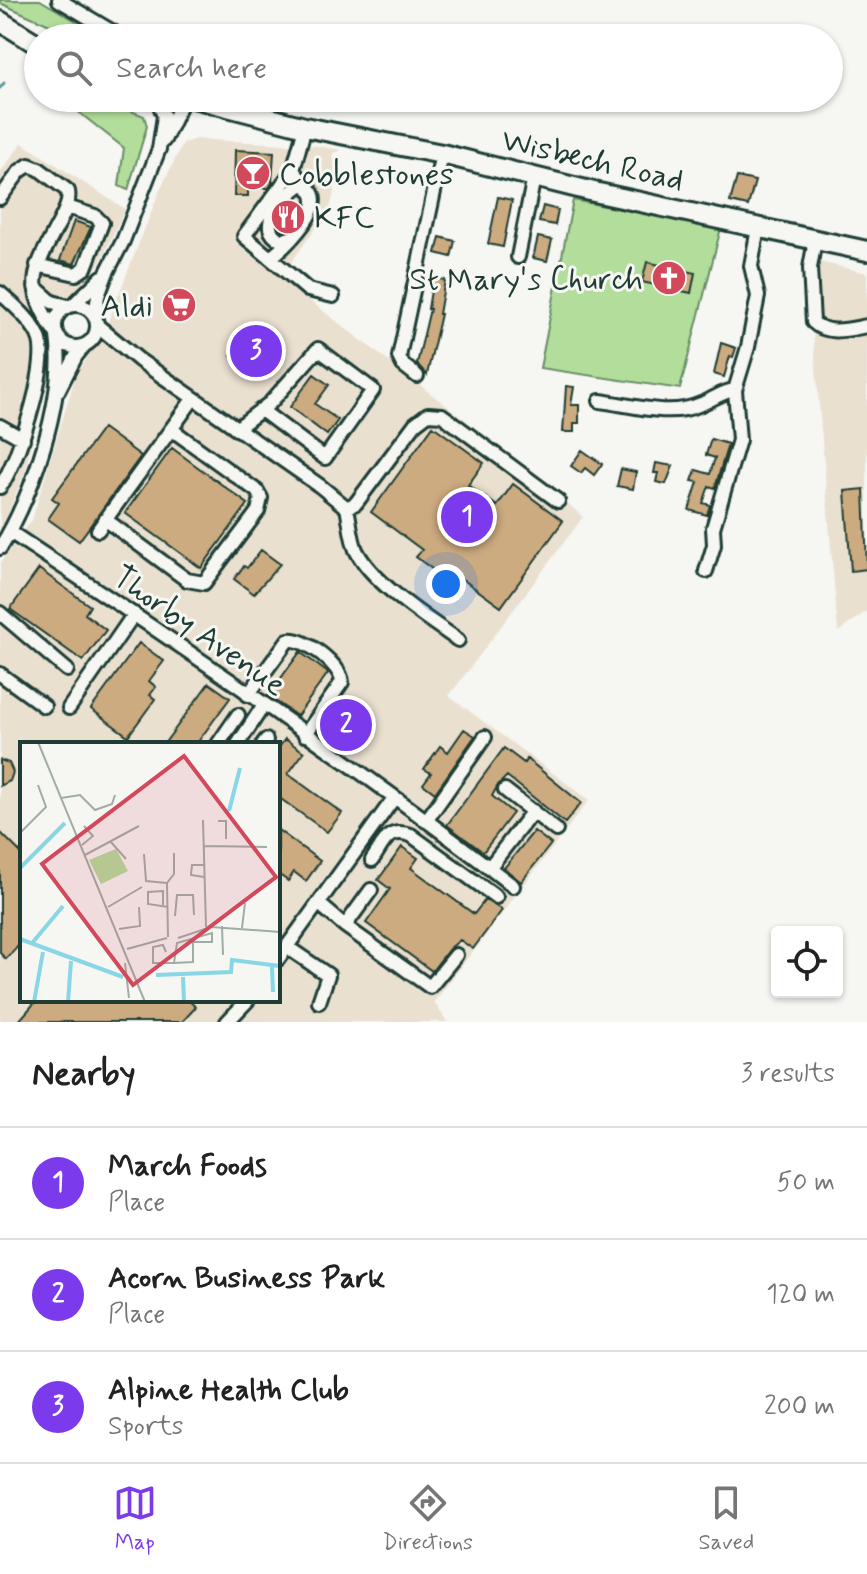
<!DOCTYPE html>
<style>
body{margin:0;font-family:Mynerve,sans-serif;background:#f6f6f6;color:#222}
.controls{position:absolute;right:24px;bottom:24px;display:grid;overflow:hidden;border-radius:8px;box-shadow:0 2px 6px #0004}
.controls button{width:72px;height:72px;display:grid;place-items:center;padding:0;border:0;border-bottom:2px solid #e0e0e0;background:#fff;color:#222;font:40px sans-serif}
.you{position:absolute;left:446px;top:584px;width:28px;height:28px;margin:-20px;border:6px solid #fff;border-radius:50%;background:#1a73e8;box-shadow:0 0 0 12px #1a73e833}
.badge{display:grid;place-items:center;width:52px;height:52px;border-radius:50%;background:#7c3aed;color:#fff;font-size:26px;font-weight:700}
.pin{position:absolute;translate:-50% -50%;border:4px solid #fff;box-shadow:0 2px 8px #0006}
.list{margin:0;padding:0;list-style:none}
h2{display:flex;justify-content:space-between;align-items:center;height:104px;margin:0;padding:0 32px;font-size:34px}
h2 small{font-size:26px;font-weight:400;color:#767676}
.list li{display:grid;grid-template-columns:52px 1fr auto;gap:24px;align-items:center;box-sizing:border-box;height:112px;padding:0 32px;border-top:2px solid #e0e0e0}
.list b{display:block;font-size:30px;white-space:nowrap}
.list p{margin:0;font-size:26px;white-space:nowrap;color:#767676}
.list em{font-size:26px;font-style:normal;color:#767676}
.icon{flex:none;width:44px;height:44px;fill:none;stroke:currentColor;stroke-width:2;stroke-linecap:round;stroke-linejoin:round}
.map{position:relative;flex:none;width:867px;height:1022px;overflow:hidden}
.search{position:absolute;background:#fff;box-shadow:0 2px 6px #0004;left:24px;right:24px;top:24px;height:88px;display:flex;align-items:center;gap:20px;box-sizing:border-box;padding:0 28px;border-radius:44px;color:#767676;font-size:30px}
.sheet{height:440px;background:#fff}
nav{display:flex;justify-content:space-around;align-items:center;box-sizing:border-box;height:112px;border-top:2px solid #e0e0e0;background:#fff;font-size:22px;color:#767676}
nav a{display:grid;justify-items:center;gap:4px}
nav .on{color:#7c3aed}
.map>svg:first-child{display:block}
</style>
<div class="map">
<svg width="867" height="1022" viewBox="0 0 867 1022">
<rect width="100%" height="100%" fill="#f6f6f2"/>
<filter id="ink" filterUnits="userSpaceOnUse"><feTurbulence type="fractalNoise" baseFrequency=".0125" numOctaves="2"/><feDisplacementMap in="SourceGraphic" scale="16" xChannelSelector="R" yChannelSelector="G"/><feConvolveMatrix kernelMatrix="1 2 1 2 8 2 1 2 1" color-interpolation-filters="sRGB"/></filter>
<g filter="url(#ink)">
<path fill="#eae0d0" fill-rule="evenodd" d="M 197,139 L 318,146 L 341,150 L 333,153 L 332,159 L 342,160 L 330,208 L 280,278 L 520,462 L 583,517 L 449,696 L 589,800 L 434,1002 L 447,1022 L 0,1022 L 0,563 L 32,520 L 75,378 L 107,324 L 160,190 L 183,143 ZM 22,744 L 278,744 L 278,1000 L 22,1000 Z
M 22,143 L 125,209 L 101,261 L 80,291 L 69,295 L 41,323 L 49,348 L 42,391 L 25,472 L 0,533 L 0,173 Z
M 807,259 L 867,273 L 867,611 L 838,632 Z"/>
<path fill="#b2dd9b" stroke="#688d68" stroke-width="2" d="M 0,0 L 40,0 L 105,38 L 79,38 L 0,3 Z
M 61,98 L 98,98 L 144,116 L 147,126 L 128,190 L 119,186 L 124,148 Z
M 573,200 L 721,228 L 680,389 L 540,368 Z"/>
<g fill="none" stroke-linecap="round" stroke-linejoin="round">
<path stroke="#5e999f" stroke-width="3" d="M 0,88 L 4,83"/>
</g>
<path fill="#cdab80" stroke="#1f3d34" stroke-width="2" d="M 235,150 L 274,152 L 272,183 L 269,188 L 248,188 L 248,196 L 234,196 Z
M 737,177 L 755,181 L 748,206 L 730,202 Z
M 498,197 L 512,200 L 503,247 L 488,244 Z
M 296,200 L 303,208 L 291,225 L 283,231 L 280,222 Z
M 543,206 L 558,210 L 555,225 L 539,222 Z
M 74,221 L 91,227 L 74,264 L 60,260 Z
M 440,237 L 455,241 L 451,257 L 436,253 Z
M 538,237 L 552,240 L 547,261 L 533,258 Z
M 647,262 L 695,273 L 691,293 L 642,282 Z
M 433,278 L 445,280 L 439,314 L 441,314 L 427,375 L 417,364 L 430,309 L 428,309 Z
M 252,327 L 280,347 L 255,381 L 240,370 L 244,365 L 231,356 Z
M 721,343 L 736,348 L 733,357 L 730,356 L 724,377 L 714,374 Z
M 314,374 L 329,385 L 315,404 L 338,420 L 327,435 L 290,407 Z
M 566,386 L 574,387 L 571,405 L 579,405 L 579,423 L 574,423 L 574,432 L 563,432 Z
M 433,426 L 484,463 L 468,485 L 497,506 L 513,484 L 563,521 L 501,607 L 462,579 L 456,587 L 416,557 L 422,550 L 371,512 Z
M 103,428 L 141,456 L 79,541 L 48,519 L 59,503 L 52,498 Z
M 711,439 L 728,444 L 715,488 L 709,486 L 703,503 L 710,505 L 707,515 L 689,510 L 698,482 L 692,481 L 696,470 L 710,474 L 715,458 L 706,455 Z
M 172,448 L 248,504 L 201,568 L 125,513 Z
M 582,450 L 602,464 L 594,475 L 585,468 L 581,473 L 571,466 Z
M 656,463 L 673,466 L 666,484 L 656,482 L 658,473 L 654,473 Z
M 621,469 L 636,472 L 633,489 L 617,486 Z
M 864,489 L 867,569 L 851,571 L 845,491 Z
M 261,550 L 280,564 L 254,594 L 234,579 L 244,566 L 247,568 Z
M 39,569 L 90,606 L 85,614 L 106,630 L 83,661 L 10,609 Z
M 139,643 L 164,661 L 149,681 L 156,687 L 150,695 L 155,699 L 128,736 L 91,709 Z
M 300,652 L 328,673 L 297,716 L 268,696 Z
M 209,683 L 230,698 L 200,739 L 196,744 L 164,744 Z
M 345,701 L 369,718 L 347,748 L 324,732 Z
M 464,729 L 475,736 L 435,793 L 423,784 L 431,773 L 424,769 L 440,746 L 448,752 Z
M 285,739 L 304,752 L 288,774 L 342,813 L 327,832 L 278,797 L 278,749 Z
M 504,748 L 524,763 L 527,759 L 581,803 L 565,823 L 507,776 L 498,785 L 492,796 L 513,813 L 483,852 L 447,825 Z
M 0,760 L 9,763 L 13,772 L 10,781 L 0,786 Z
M 278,830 L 320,861 L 306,881 L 294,872 L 288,881 L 278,874 Z
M 534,831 L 551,844 L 521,882 L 504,868 Z
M 0,832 L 22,854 L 22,942 L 6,959 L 0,953 Z
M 402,847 L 418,858 L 411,868 L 474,914 L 485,900 L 502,910 L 473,949 L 460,940 L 449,949 L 432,971 L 366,923 L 390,889 L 378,880 Z
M 37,1000 L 188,1000 L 196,1007 L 182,1022 L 18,1022 Z"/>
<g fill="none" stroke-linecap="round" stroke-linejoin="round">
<g stroke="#1f3d34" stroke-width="18">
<path id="minor" d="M 59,0 L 123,38
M 305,127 L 293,170 L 244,236 L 308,290 L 333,296
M 164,140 L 184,98
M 0,198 L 20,171 L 29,165 L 39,169 L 68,191 C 70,202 65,211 60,221 C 35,269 22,283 55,332
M 293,237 L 282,241 C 252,227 285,196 302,184
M 815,240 L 810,268 L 813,322 C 827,336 850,329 867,326
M 518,257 L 534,177
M 270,258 C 283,249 320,213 313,195 C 310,187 298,178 293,170
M 37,265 L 76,274 L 85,268 L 102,223 L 95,216 L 67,207
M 35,287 L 52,302 L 68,306
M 0,293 C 13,304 35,323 40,340 C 48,369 18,462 0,487
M55 326a21 21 0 1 1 42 0a21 21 0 1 1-42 0Z
M 73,305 L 102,277
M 95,316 L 98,296 L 107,272 L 123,241 L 159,149 L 164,116 L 157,98
M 98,326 L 139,360 L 320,486 L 347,508 C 350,521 351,538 356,550 C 372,583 428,619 458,640
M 417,376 L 403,365 L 399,357 L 442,154
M 58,391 L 76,356 L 84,346
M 600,401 C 631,405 670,418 701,404 C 714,399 721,392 735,390
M 0,426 L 23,439
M 236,429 L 270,403 L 318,349 L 373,390 L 325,458 L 261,410
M 347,508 L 356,503 L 415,424 L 428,414 L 442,415 L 558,501
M 106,520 L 187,580 L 204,583 L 258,511 L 261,498 L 257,491 L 171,429
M 98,530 L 193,399
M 10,532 C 181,645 351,761 513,886
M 0,548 C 32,497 66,398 57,336
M 706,571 L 714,545 L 713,528 L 739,440 L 735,390 L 748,347 L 758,296 L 751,266 L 758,228
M 0,613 L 67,670
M 0,674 L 44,706
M 248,695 L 288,640 C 305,637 341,665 342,682 L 305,735
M 69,708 L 134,614
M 218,744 L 238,715
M 238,744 L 263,706
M 263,744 L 266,740
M 505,790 L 556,830
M 426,821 L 485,737
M 372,860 C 384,843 387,827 411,835 L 496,897
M 489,868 L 533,811
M 318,903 L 345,926 L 371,890
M 345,926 L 430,987 L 456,955
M 287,947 L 328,975 L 319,1002
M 278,959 L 394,798
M 227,1022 L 248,1000"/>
</g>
<g stroke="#1f3d34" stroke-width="24">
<path id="highway" d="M 0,21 L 37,44
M 193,98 L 305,127 L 442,154 L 594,192 L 867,251"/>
</g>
<use href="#minor" stroke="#f6f6f2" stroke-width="12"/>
<use href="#highway" stroke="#f6f6f2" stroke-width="18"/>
</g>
</g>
<defs>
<g id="bar-disc" transform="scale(1.8)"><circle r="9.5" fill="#d1495b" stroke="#f6f6f2"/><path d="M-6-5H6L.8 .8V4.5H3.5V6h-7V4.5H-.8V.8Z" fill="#fff"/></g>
<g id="restaurant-disc" transform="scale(1.8)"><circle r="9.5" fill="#d1495b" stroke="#f6f6f2"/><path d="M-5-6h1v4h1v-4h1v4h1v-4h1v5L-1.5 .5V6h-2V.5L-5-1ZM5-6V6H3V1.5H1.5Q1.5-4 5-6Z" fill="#fff"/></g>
<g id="church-disc" transform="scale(1.8)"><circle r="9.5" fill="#d1495b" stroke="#f6f6f2"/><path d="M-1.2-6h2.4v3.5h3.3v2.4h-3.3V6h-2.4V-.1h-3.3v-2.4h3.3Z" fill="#fff"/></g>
<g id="supermarket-disc" transform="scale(1.8)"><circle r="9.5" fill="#d1495b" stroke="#f6f6f2"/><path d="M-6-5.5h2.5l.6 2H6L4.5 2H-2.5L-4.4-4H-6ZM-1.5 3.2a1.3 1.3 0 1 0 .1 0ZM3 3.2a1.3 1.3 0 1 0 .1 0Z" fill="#fff"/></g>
</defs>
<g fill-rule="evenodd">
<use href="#bar-disc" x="253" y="173"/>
<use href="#restaurant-disc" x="288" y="217"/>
<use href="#church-disc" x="669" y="278"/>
<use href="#supermarket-disc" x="179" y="305"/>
</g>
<g text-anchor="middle" stroke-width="6" stroke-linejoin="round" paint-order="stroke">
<g font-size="32" fill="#1f3d34" stroke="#f6f6f2">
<text transform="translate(593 159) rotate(13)" y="11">Wisbech Road</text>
<text transform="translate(200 630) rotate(35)" y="11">Thorby Avenue</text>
</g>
<g font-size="32" fill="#1f3d34" stroke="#f6f6f2" text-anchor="start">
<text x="279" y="184">Cobblestones</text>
<text x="314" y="228">KFC</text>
<text x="643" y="289" text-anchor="end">St Mary's Church</text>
<text x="153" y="316" text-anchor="end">Aldi</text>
</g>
</g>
<g transform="translate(20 742)">
<rect width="260" height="260" fill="#f6f6f2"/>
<path d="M 96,107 L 108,129 L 81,142 L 69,118 Z" fill="#b2dd9b"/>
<path fill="none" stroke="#88d6e6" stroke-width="4" d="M 209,69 L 220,26M 0,126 L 45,81M 0,197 L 103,235M 13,200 L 43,164M 252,225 L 253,250M 136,233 L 211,230 L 212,218 L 260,224M 163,235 L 164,260M 14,260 L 23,210M 48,260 L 51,219"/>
<path fill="none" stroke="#a0aca6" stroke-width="2" d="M 18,0 L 125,260M 41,56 L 60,53 L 75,68 L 92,62 L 95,53M 183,78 L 186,185M 198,79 L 206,79 L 206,97M 0,91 L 26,65 L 18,43M 90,99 L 106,117M 62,103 L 73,94 L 64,84M 183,104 L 247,105M 124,112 L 126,139 L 147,141M 65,113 L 119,84M 184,123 L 172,123 L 171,133 L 184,135M 143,163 L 143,149 L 128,150 L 128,162 L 148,165M 88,165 L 122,145M 155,174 L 157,153 L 173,153 L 174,173M 202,184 L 203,213M 222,186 L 225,161M 99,187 L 120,184 L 119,165M 148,195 L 147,141 L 154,132 L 154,111M 158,196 L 191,185 L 260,190M 107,207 L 147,196M 146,210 L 143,203 L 133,205 L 133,221 L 154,221 L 157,201 L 192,191 L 192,200 L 173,200M 105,221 L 109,256M 154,221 L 173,220 L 173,197"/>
<path fill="#d1495b" fill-opacity="0.15" stroke="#d1495b" stroke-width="4" d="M 164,14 L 256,135 L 113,243 L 22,122 Z"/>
<rect width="260" height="260" fill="none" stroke="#1f3d34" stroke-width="4"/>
</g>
</svg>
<div class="controls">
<button><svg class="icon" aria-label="locate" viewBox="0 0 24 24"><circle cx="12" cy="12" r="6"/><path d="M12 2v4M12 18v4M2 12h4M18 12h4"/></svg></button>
</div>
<div class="you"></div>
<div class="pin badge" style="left:467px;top:517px">1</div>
<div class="pin badge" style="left:346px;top:725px">2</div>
<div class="pin badge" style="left:256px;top:351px">3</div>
<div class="search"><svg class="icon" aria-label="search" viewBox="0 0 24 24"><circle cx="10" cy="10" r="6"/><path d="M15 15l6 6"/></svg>Search here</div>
</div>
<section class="sheet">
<h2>Nearby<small>3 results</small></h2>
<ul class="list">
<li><span class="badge">1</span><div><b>March Foods</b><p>Place</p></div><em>50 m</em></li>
<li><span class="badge">2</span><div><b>Acorn Business Park</b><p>Place</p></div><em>120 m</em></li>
<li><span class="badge">3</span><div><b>Alpine Health Club</b><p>Sports</p></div><em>200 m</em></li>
</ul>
</section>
<nav>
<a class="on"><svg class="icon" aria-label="map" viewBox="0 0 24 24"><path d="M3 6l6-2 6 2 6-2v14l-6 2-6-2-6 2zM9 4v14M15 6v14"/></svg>Map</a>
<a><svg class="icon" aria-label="directions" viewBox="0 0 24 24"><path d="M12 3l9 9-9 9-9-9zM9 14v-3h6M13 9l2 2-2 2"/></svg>Directions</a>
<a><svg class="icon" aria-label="saved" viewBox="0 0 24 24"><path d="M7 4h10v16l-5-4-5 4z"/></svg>Saved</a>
</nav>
